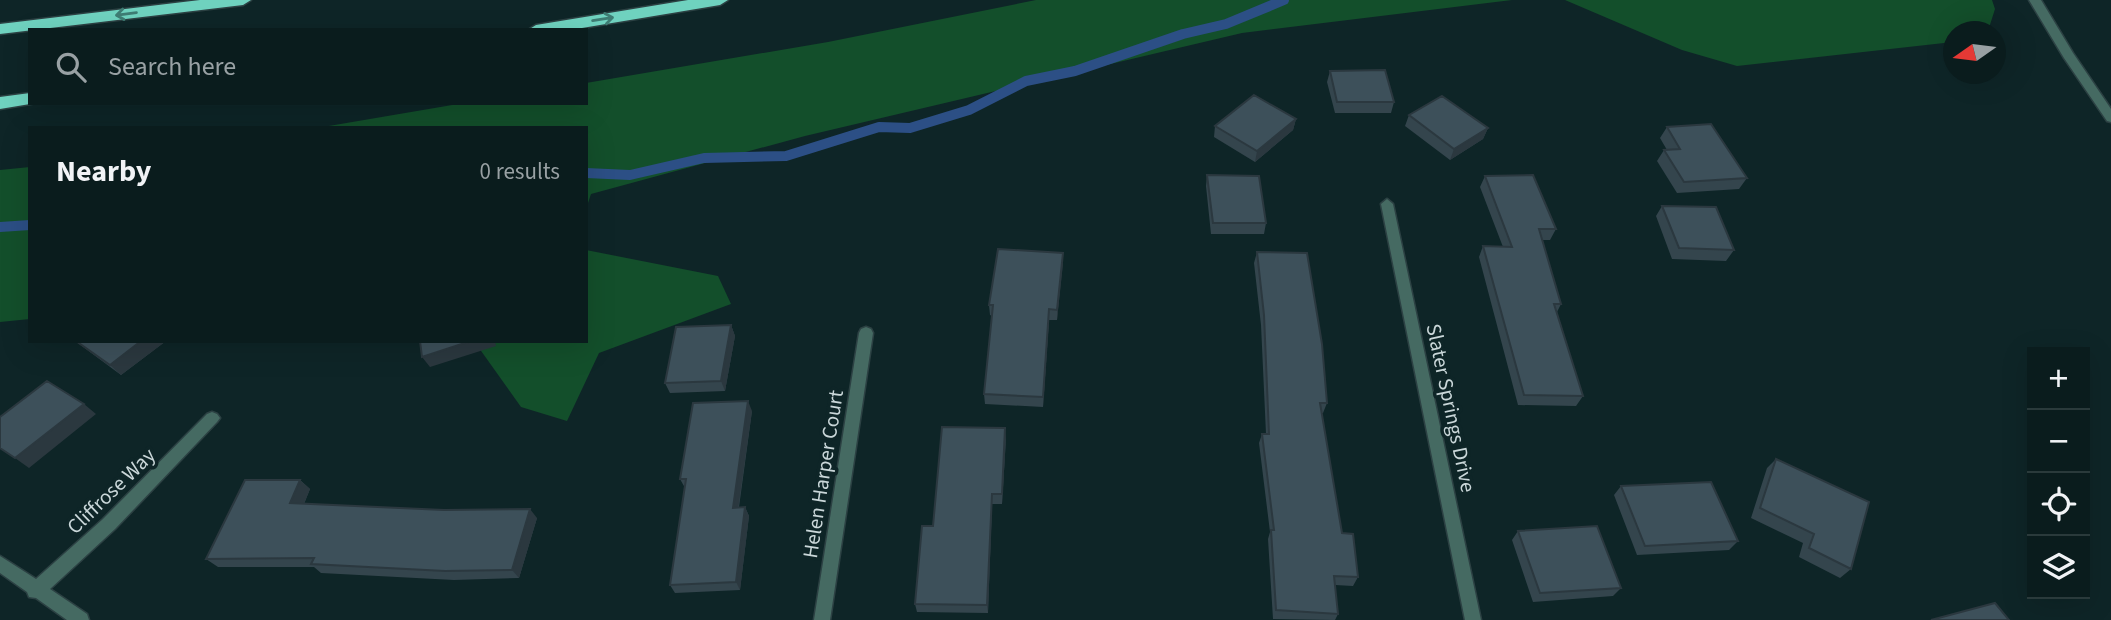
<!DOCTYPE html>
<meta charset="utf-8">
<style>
body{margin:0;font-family:"Source Sans 3",sans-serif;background:#132526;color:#f1f3f6}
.controls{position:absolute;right:21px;bottom:21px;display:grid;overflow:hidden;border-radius:0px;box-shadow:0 7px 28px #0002}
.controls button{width:63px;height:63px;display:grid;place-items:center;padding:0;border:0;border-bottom:2px solid #2a3a3b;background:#0a1c1d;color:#f1f3f6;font:35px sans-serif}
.compass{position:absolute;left:1943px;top:21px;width:63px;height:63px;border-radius:50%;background:#0a1c1d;box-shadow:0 7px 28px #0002;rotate:256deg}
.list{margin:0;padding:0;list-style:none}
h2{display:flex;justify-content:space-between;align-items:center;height:91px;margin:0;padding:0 28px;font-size:30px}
h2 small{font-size:23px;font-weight:400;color:#99a1a4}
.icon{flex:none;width:38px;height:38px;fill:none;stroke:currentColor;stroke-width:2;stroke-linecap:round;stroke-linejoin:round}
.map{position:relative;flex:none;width:2111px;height:620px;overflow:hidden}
.search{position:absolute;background:#0a1c1d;box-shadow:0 7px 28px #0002;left:28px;top:28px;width:560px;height:77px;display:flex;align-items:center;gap:18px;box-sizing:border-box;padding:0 24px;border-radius:0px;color:#99a1a4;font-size:26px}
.panel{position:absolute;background:#0a1c1d;box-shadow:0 7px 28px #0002;left:28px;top:126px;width:560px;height:217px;border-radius:0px}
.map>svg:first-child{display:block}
</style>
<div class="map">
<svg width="2111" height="620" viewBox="0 0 2111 620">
<rect width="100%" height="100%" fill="#0e2527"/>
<path fill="#134f2b" d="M 1036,0 L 1512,0 L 1242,33 L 805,136 L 591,194 L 586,209 L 586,128 L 317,128 L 464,103 L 586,103 L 586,83 L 828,42 Z
M 1565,0 L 1992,0 L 1995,9 L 1988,31 L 1954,32 L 1953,42 L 1737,66 L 1682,50 Z
M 30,167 L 30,319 L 0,322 L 0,170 Z
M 586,250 L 718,276 L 731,304 L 599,353 L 567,421 L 521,407 L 474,341 L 586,341 Z"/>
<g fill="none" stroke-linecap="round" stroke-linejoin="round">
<path stroke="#2c4f85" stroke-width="10" d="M 586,173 L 630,175 L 704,158 L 786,156 L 879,127 L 910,128 L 969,110 L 1026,81 L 1075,71 L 1183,34 L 1226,24 L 1284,0
M 0,227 L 30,225"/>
<g stroke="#2c4143" stroke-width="3">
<path id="minor" d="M 2029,0 L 2041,0 L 2073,53 L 2111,109 L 2111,122 L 2107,121 L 2064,58 Z
M 1387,199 L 1393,204 L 1481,620 L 1465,620 L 1381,204 Z
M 866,327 L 871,329 L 873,333 L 830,620 L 814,620 L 859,333 L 861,329 Z
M 212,412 L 217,414 L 220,418 L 217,422 L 115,529 L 50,589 L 87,614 L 89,620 L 67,620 L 36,598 L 29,597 L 27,592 L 0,573 L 0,556 L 36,579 L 103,519 L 207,414 Z"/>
</g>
<g stroke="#2c4143" stroke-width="3">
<path id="motorway" d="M 200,0 L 251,0 L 243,5 L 0,34 L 0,24 Z
M 688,0 L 728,0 L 720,5 L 570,30 L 528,30 L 536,25 Z
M 30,93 L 30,103 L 36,103 L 0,109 L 0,97 Z"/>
</g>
<use href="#minor" fill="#456a62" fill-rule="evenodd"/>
<use href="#motorway" fill="#6fd2bf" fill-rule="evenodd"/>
</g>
<path fill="#34454d" d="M 1330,71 L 1394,102 L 1391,113 L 1335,113 L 1327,82 Z
M 1409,115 L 1488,128 L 1483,139 L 1450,160 L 1405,126 Z
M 1296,119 L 1293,130 L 1255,162 L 1214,137 L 1215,126 Z
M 1667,127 L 1747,178 L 1739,189 L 1677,193 L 1657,161 L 1664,150 L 1667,150 L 1660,138 Z
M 1207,175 L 1266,223 L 1264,234 L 1211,234 L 1206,186 Z
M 1485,176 L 1556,229 L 1550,240 L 1542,240 L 1561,304 L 1557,312 L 1583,396 L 1576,406 L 1518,405 L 1479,257 L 1483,246 L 1503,247 L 1480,187 Z
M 1662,206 L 1734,250 L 1726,261 L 1672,259 L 1656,216 Z
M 1257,252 L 1327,403 L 1323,413 L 1322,413 L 1342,533 L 1358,577 L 1353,586 L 1335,585 L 1338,614 L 1335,620 L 1273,619 L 1268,539 L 1270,532 L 1259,443 L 1262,434 L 1266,434 L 1261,325 L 1254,263 Z
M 1063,253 L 1057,320 L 1049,320 L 1043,407 L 985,404 L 984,394 L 992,316 L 990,315 L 989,305 Z
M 731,325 L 735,336 L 725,391 L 670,393 L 665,383 Z
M 75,341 L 166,341 L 121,375 Z
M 752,411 L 739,507 L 745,507 L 749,516 L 740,590 L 675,593 L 670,585 L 685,488 L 680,479 Z
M 1006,438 L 1002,504 L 992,504 L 988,613 L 917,612 L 915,604 Z
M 1776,459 L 1851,569 L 1840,578 L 1799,557 L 1803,543 L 1751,518 L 1767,468 Z
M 300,480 L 310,489 L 304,504 L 537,518 L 519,578 L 454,580 L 321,573 L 314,567 L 218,567 L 206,559 Z
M 1621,486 L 1738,541 L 1729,550 L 1637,555 L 1614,495 Z
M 1518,531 L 1621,588 L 1613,596 L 1533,602 L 1512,540 Z"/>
<path fill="#2b383f" d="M 1296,119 L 1293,130 L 1255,162 L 1257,151 Z
M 1488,128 L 1483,139 L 1450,160 L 1454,149 Z
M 1063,253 L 1063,264 L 1057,320 L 1057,310 Z
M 1049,309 L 1049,320 L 1043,407 L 1043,397 Z
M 731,325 L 735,336 L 725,391 L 721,381 Z
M 141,341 L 166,341 L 121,375 L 110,365 Z
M 471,341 L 495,341 L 496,346 L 430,367 L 422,357 Z
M 748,401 L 752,411 L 737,517 L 733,508 Z
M 84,404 L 96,414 L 29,468 L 15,458 Z
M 1005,428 L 1006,438 L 1002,504 L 1002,494 Z
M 300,480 L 310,489 L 300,513 L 290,503 Z
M 992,494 L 992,504 L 988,613 L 987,605 Z
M 745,507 L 749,516 L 740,590 L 736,582 Z
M 530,509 L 537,518 L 519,578 L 512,570 Z"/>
<path fill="#3d505a" stroke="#2b383f" stroke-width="2" d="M 1385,70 L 1394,102 L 1337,102 L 1330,71 Z
M 1254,95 L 1296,119 L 1257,151 L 1215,126 Z
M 1442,96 L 1488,128 L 1454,149 L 1409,115 Z
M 1711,124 L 1747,178 L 1684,182 L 1664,150 L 1680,149 L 1667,127 Z
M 1207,175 L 1259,176 L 1266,223 L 1213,223 Z
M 1533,175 L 1556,229 L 1539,229 L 1561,304 L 1554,304 L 1583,396 L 1524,395 L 1483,246 L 1512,247 L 1485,176 Z
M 1662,206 L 1716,207 L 1734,250 L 1679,248 Z
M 998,249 L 1063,253 L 1057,310 L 1049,309 L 1043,397 L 984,394 L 993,305 L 989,305 Z
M 1257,252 L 1307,253 L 1322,344 L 1327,403 L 1320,403 L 1342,533 L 1353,534 L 1358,577 L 1334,576 L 1338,614 L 1276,610 L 1271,530 L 1274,530 L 1262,434 L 1269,434 L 1264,315 Z
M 731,325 L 721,381 L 665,383 L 676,327 Z
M 76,341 L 141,341 L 110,365 Z
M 420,341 L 471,341 L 422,357 Z
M 47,381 L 84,404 L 15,458 L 0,448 L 0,417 Z
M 748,401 L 733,508 L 745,507 L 736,582 L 670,585 L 686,479 L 680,479 L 693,403 Z
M 942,427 L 1005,428 L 1002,494 L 992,494 L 987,605 L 915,604 L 922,526 L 933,526 Z
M 1776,459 L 1869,502 L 1851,569 L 1809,548 L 1814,534 L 1760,508 Z
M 245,480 L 300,480 L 290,503 L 444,510 L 530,509 L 512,570 L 445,571 L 311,564 L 314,558 L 206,559 Z
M 1711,482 L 1738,541 L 1645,546 L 1621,486 Z
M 1597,526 L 1621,588 L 1540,593 L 1518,531 Z
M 1995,603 L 2009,620 L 1931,620 Z"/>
<defs><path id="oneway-shaft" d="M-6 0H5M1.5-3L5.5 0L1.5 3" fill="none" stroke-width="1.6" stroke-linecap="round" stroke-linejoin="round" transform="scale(1.75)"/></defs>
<g stroke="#3e7c73">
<use href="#oneway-shaft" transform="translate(126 14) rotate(173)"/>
<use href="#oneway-shaft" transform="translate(603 19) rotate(-9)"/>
</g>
<g text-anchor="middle" stroke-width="7" stroke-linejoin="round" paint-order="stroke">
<g font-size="21" fill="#cad7d9" stroke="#0e2527">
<text transform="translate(1451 408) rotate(78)" y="7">Slater Springs Drive</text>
<text transform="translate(823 474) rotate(-81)" y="7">Helen Harper Court</text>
<text transform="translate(111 491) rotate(-44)" y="7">Cliffrose Way</text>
</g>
</g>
</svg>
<div class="controls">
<button>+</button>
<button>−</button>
<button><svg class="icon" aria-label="locate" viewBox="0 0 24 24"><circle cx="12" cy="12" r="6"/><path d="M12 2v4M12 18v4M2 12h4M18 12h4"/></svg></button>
<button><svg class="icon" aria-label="layers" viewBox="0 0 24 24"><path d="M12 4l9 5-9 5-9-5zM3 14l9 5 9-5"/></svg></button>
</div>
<svg class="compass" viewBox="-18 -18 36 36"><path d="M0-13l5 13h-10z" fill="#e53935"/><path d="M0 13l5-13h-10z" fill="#99a1a4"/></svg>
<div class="search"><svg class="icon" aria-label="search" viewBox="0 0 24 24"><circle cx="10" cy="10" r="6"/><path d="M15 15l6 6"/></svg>Search here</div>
<section class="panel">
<h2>Nearby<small>0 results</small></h2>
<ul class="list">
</ul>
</section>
</div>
